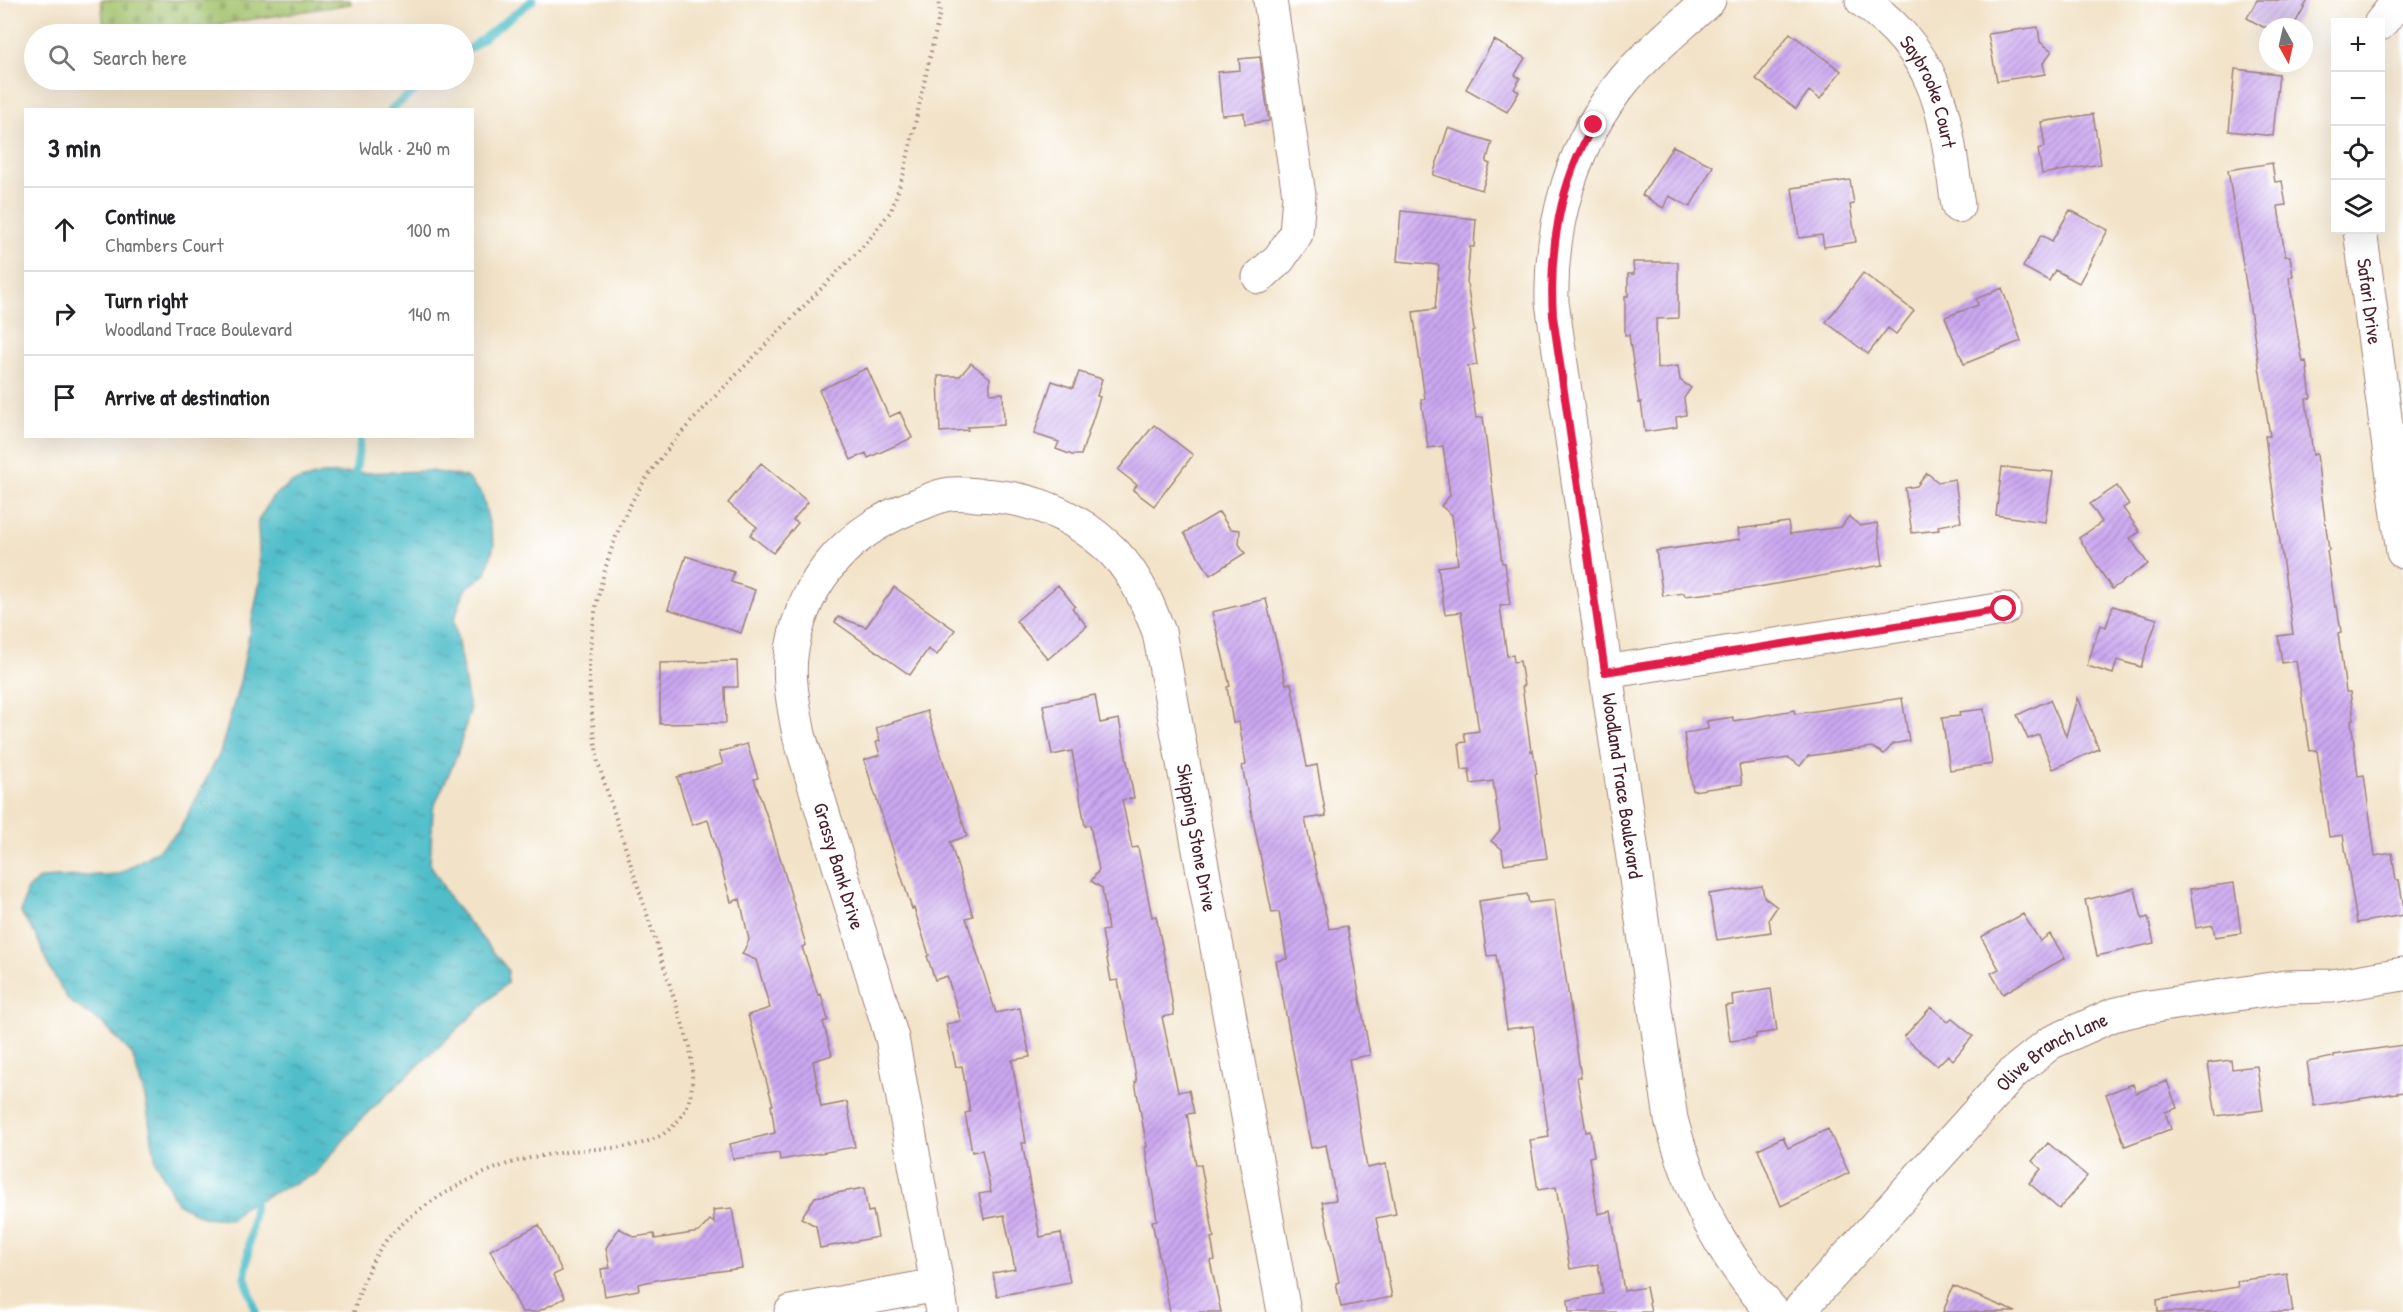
<!DOCTYPE html>
<meta charset="utf-8">
<style>
body{margin:0;font-family:"Patrick Hand",sans-serif;background:#f6f6f6;color:#202124}
.controls{position:absolute;right:18px;top:18px;display:grid;overflow:hidden;border-radius:0px;box-shadow:0 6px 24px #0002}
.controls button{width:54px;height:54px;display:grid;place-items:center;padding:0;border:0;border-bottom:2px solid #e0e0e0;background:#fff;color:#202124;font:30px sans-serif}
.compass{position:absolute;left:2259px;top:18px;width:54px;height:54px;border-radius:50%;background:#fff;box-shadow:0 6px 24px #0002;rotate:172deg}
.stop{position:absolute;width:18px;height:18px;margin:-14px;border:4px solid #e11d48;border-radius:50%;background:#fff}
.stop.end{background:#e11d48;border-color:#fff;box-shadow:0 2px 6px #0008}
.list{margin:0;padding:0;list-style:none}
h2{display:flex;justify-content:space-between;align-items:center;height:78px;margin:0;padding:0 24px;font-size:26px}
h2 small{font-size:20px;font-weight:400;color:#757577}
.list li{display:grid;grid-template-columns:39px 1fr auto;gap:18px;align-items:center;box-sizing:border-box;height:84px;padding:0 24px;border-top:2px solid #e0e0e0}
.list b{display:block;font-size:22px;white-space:nowrap}
.list p{margin:0;font-size:20px;white-space:nowrap;color:#757577}
.list em{font-size:20px;font-style:normal;color:#757577}
.icon{flex:none;width:33px;height:33px;fill:none;stroke:currentColor;stroke-width:2;stroke-linecap:round;stroke-linejoin:round}
.map{position:relative;flex:none;width:2403px;height:1312px;overflow:hidden}
.search{position:absolute;background:#fff;box-shadow:0 6px 24px #0002;left:24px;top:24px;width:450px;height:66px;display:flex;align-items:center;gap:15px;box-sizing:border-box;padding:0 21px;border-radius:33px;color:#757577;font-size:22px}
.panel{position:absolute;background:#fff;box-shadow:0 6px 24px #0002;left:24px;top:108px;width:450px;height:330px;border-radius:0px}
.map>svg:first-child{display:block}
</style>
<div class="map">
<svg width="2403" height="1312" viewBox="0 0 2403 1312">
<defs>
<pattern id="cemetery-stones" width="16" height="16" patternUnits="userSpaceOnUse" patternTransform="scale(1.5)"><rect width="16" height="16" fill="#a2c26a"/><path d="M2 7V4a2 2 0 0 1 4 0v3zM10 15v-3a2 2 0 0 1 4 0v3z" fill="#8da65c"/></pattern>
<pattern id="water-ripples" width="26" height="14" patternUnits="userSpaceOnUse" patternTransform="scale(1.5)"><rect width="26" height="14" fill="#50bec9"/><path d="M2 4q2-2 4 0t4 0M15 11q2-2 4 0t4 0" fill="none" stroke="#449aa3"/></pattern>
<pattern id="building-hatch" width="6" height="6" patternUnits="userSpaceOnUse" patternTransform="scale(1.5)"><rect width="6" height="6" fill="#cba8f1"/><path d="M-1 1l2-2M0 6l6-6M5 7l2-2" fill="none" stroke="#a788c3"/></pattern>
</defs>
<rect width="100%" height="100%" fill="#fff"/>
<filter id="ink" filterUnits="userSpaceOnUse"><feTurbulence type="fractalNoise" baseFrequency=".0167" numOctaves="2"/><feDisplacementMap in="SourceGraphic" scale="12" xChannelSelector="R" yChannelSelector="G"/><feConvolveMatrix kernelMatrix="1 2 1 2 8 2 1 2 1" color-interpolation-filters="sRGB"/></filter>
<filter id="wash" filterUnits="userSpaceOnUse"><feTurbulence type="fractalNoise" baseFrequency=".008" numOctaves="4" result="noise"/><feDisplacementMap in="SourceGraphic" scale="24" xChannelSelector="R" yChannelSelector="G"/><feGaussianBlur stdDeviation="1.35" result="paint"/><feColorMatrix in="noise" values="0 0 0 0 0 0 0 0 0 0 0 0 0 0 0 0 0 1.4 0 .05"/><feComposite in="paint" operator="in"/></filter>
<g filter="url(#wash)">
<rect width="100%" height="100%" fill="#f2e3c8"/>
<path fill="url(#cemetery-stones)" stroke="#76704a" stroke-width="1.5" d="M 101,0 L 350,0 L 351,4 L 156,34 L 105,34 Z"/>
<path fill="url(#water-ripples)" stroke="#4d6e7a" stroke-width="1.5" d="M 430,471 L 466,477 L 482,494 L 494,544 L 486,574 L 465,589 L 454,620 L 470,711 L 457,755 L 433,809 L 430,864 L 452,902 L 508,970 L 507,983 L 364,1116 L 315,1174 L 243,1207 L 231,1219 L 202,1217 L 177,1203 L 156,1162 L 145,1097 L 132,1054 L 101,1022 L 68,1000 L 48,965 L 36,935 L 21,913 L 26,891 L 40,878 L 119,874 L 157,851 L 179,831 L 220,753 L 240,682 L 260,580 L 258,521 L 272,498 L 291,483 L 322,474 Z"/>
<g fill="none" stroke-linecap="round" stroke-linejoin="round">
<path stroke="#50bec9" stroke-width="8" d="M 464,53 L 533,0
M 390,110 L 429,80
M 354,484 L 361,436
M 256,1312 L 245,1277 L 256,1192"/>
</g>
<g id="blocks">
<path fill="url(#building-hatch)" d="M 2257,0 L 2308,0 L 2293,27 L 2263,27 L 2247,18 Z
M 2038,27 L 2040,42 L 2052,51 L 2043,63 L 2045,74 L 1997,81 L 1988,34 Z
M 1790,33 L 1841,71 L 1820,99 L 1809,91 L 1796,109 L 1756,79 Z
M 1494,40 L 1525,58 L 1515,75 L 1520,78 L 1514,89 L 1519,92 L 1507,112 L 1466,89 Z
M 1260,57 L 1269,121 L 1245,124 L 1244,113 L 1222,115 L 1218,72 L 1240,70 L 1239,59 Z
M 2235,69 L 2279,74 L 2273,136 L 2229,131 Z
M 2093,114 L 2101,164 L 2042,174 L 2038,149 L 2045,147 L 2041,122 Z
M 1448,128 L 1492,142 L 1486,162 L 1490,164 L 1482,190 L 1433,175 Z
M 1673,146 L 1713,166 L 1690,207 L 1669,196 L 1663,208 L 1642,195 Z
M 2272,163 L 2275,182 L 2282,181 L 2286,205 L 2278,206 L 2285,256 L 2290,256 L 2293,276 L 2289,277 L 2298,337 L 2303,362 L 2306,361 L 2311,398 L 2306,399 L 2313,455 L 2317,454 L 2320,482 L 2329,550 L 2327,551 L 2335,607 L 2337,606 L 2341,632 L 2338,633 L 2346,692 L 2350,692 L 2354,719 L 2351,720 L 2358,776 L 2364,775 L 2375,856 L 2392,853 L 2396,880 L 2399,880 L 2403,903 L 2403,915 L 2357,923 L 2343,835 L 2329,837 L 2317,750 L 2310,751 L 2296,661 L 2282,663 L 2278,636 L 2293,634 L 2265,436 L 2270,436 L 2228,170 Z
M 1850,180 L 1854,204 L 1850,205 L 1856,242 L 1824,247 L 1822,235 L 1799,238 L 1792,188 Z
M 2070,210 L 2108,230 L 2079,283 L 2055,270 L 2049,281 L 2023,267 L 2041,235 L 2052,241 Z
M 1401,211 L 1476,219 L 1474,247 L 1470,247 L 1467,282 L 1474,330 L 1472,331 L 1477,365 L 1468,366 L 1476,418 L 1483,417 L 1502,563 L 1505,563 L 1510,605 L 1500,606 L 1507,656 L 1513,655 L 1514,662 L 1520,661 L 1524,686 L 1522,686 L 1531,751 L 1533,750 L 1537,774 L 1535,774 L 1547,858 L 1504,864 L 1502,849 L 1491,841 L 1500,830 L 1493,781 L 1471,784 L 1469,769 L 1462,770 L 1459,743 L 1466,742 L 1464,733 L 1479,731 L 1461,612 L 1445,614 L 1438,567 L 1458,564 L 1452,515 L 1441,506 L 1450,495 L 1443,446 L 1428,448 L 1421,399 L 1425,399 L 1413,312 L 1435,309 L 1439,265 L 1397,261 Z
M 1633,262 L 1678,262 L 1678,318 L 1656,319 L 1657,369 L 1678,366 L 1680,380 L 1691,388 L 1684,398 L 1686,415 L 1676,417 L 1677,427 L 1645,432 L 1641,402 L 1639,403 L 1629,335 L 1625,335 L 1625,296 L 1628,296 L 1628,274 L 1634,274 Z
M 1863,273 L 1914,311 L 1896,334 L 1888,328 L 1868,354 L 1826,322 Z
M 2002,288 L 2021,341 L 1964,364 L 1945,317 L 1978,305 L 1976,299 Z
M 971,363 L 990,378 L 990,394 L 1003,393 L 1004,425 L 967,427 L 968,430 L 940,432 L 938,376 L 960,376 Z
M 867,368 L 889,417 L 900,412 L 912,438 L 868,458 L 866,453 L 851,460 L 819,390 Z
M 1079,372 L 1102,379 L 1097,396 L 1100,397 L 1081,455 L 1072,455 L 1056,449 L 1059,442 L 1034,434 L 1052,381 L 1073,388 Z
M 1154,425 L 1193,455 L 1154,506 L 1133,490 L 1137,485 L 1118,470 Z
M 761,463 L 808,502 L 793,520 L 798,523 L 773,553 L 750,535 L 757,527 L 728,503 Z
M 2002,467 L 2053,472 L 2045,522 L 1996,515 Z
M 1927,473 L 1938,482 L 1955,479 L 1961,522 L 1938,526 L 1939,530 L 1912,533 L 1905,488 L 1917,486 Z
M 2117,486 L 2129,504 L 2123,508 L 2140,532 L 2130,538 L 2148,564 L 2112,589 L 2079,538 L 2102,522 L 2090,504 Z
M 1219,512 L 1230,529 L 1240,530 L 1239,544 L 1245,553 L 1210,575 L 1184,533 Z
M 1849,516 L 1860,526 L 1877,523 L 1883,565 L 1747,589 L 1685,596 L 1684,593 L 1663,596 L 1656,551 L 1740,539 L 1738,529 L 1788,522 L 1790,534 L 1841,527 Z
M 686,556 L 734,572 L 731,582 L 755,590 L 741,633 L 668,609 Z
M 1058,585 L 1075,606 L 1072,608 L 1087,626 L 1048,659 L 1016,621 Z
M 894,587 L 955,630 L 937,655 L 928,649 L 910,675 L 835,622 L 838,617 L 866,627 Z
M 1266,599 L 1286,684 L 1291,683 L 1307,767 L 1317,765 L 1326,816 L 1305,819 L 1329,929 L 1347,926 L 1370,1055 L 1349,1059 L 1367,1168 L 1386,1164 L 1396,1214 L 1376,1218 L 1392,1297 L 1341,1307 L 1336,1283 L 1339,1282 L 1322,1202 L 1336,1200 L 1326,1145 L 1311,1148 L 1276,961 L 1287,959 L 1279,912 L 1272,913 L 1242,766 L 1246,765 L 1239,722 L 1233,723 L 1227,687 L 1230,686 L 1212,612 Z
M 2113,606 L 2157,619 L 2141,667 L 2117,660 L 2113,674 L 2087,666 L 2100,625 L 2106,627 Z
M 737,661 L 738,687 L 725,687 L 726,723 L 660,724 L 660,663 Z
M 1095,695 L 1100,723 L 1119,719 L 1134,798 L 1122,800 L 1132,848 L 1138,847 L 1152,917 L 1156,916 L 1167,970 L 1174,1015 L 1162,1017 L 1178,1092 L 1189,1090 L 1194,1113 L 1187,1114 L 1196,1165 L 1201,1165 L 1214,1237 L 1211,1238 L 1215,1260 L 1210,1261 L 1221,1312 L 1170,1312 L 1152,1221 L 1157,1220 L 1145,1147 L 1147,1147 L 1135,1082 L 1137,1082 L 1118,980 L 1111,981 L 1102,931 L 1108,930 L 1102,888 L 1091,881 L 1099,870 L 1090,825 L 1085,826 L 1072,751 L 1052,755 L 1043,705 Z
M 1902,698 L 1909,741 L 1893,744 L 1884,754 L 1872,747 L 1808,756 L 1800,766 L 1789,758 L 1739,765 L 1742,784 L 1693,791 L 1684,733 L 1708,729 L 1707,721 L 1733,717 L 1733,721 L 1794,710 L 1795,714 Z
M 2077,698 L 2099,749 L 2053,769 L 2039,735 L 2028,739 L 2017,715 L 2050,700 L 2066,736 Z
M 1984,709 L 1992,764 L 1950,770 L 1942,718 L 1960,716 L 1959,712 Z
M 927,711 L 967,836 L 950,842 L 973,916 L 966,918 L 996,1013 L 1020,1008 L 1030,1057 L 1012,1060 L 1026,1143 L 1022,1143 L 1040,1237 L 1061,1233 L 1070,1282 L 997,1296 L 993,1273 L 1015,1269 L 1004,1215 L 984,1219 L 979,1194 L 991,1192 L 982,1150 L 972,1152 L 965,1113 L 970,1112 L 962,1066 L 956,1067 L 946,1024 L 961,1021 L 947,976 L 935,980 L 927,956 L 929,955 L 914,908 L 912,909 L 864,760 L 880,755 L 876,742 L 880,741 L 876,728 Z
M 747,744 L 758,778 L 754,779 L 772,831 L 806,945 L 802,947 L 818,995 L 821,994 L 828,1020 L 823,1022 L 832,1055 L 813,1061 L 821,1107 L 847,1102 L 855,1147 L 780,1160 L 779,1153 L 733,1159 L 730,1144 L 775,1133 L 771,1105 L 773,1105 L 748,1015 L 770,1008 L 756,960 L 742,954 L 749,940 L 740,899 L 731,902 L 708,820 L 692,825 L 677,777 L 723,764 L 719,752 Z
M 2234,883 L 2241,933 L 2215,937 L 2213,925 L 2196,928 L 2190,889 Z
M 1762,886 L 1764,897 L 1777,907 L 1769,919 L 1771,932 L 1717,940 L 1709,894 Z
M 2135,888 L 2142,919 L 2148,917 L 2154,943 L 2097,956 L 2085,900 Z
M 1527,894 L 1529,903 L 1554,900 L 1581,1077 L 1577,1077 L 1586,1132 L 1590,1131 L 1594,1156 L 1589,1157 L 1598,1214 L 1611,1211 L 1624,1291 L 1646,1287 L 1651,1312 L 1569,1312 L 1568,1300 L 1603,1294 L 1598,1264 L 1570,1269 L 1556,1187 L 1538,1190 L 1530,1140 L 1549,1137 L 1533,1026 L 1507,1029 L 1496,955 L 1487,956 L 1479,901 Z
M 2023,914 L 2040,941 L 2050,934 L 2065,958 L 2003,994 L 1991,973 L 1999,969 L 1981,937 Z
M 1771,989 L 1777,1031 L 1756,1034 L 1756,1038 L 1730,1041 L 1725,1006 L 1733,1005 L 1732,995 Z
M 1931,1007 L 1948,1022 L 1952,1019 L 1973,1036 L 1953,1060 L 1948,1055 L 1937,1066 L 1904,1037 Z
M 2403,1045 L 2403,1092 L 2314,1106 L 2307,1062 L 2334,1057 L 2334,1055 Z
M 2231,1060 L 2232,1069 L 2257,1066 L 2263,1110 L 2216,1116 L 2208,1063 Z
M 2167,1081 L 2177,1108 L 2165,1112 L 2171,1129 L 2125,1146 L 2106,1094 L 2133,1084 L 2136,1093 Z
M 1828,1129 L 1849,1173 L 1781,1206 L 1758,1149 L 1783,1137 L 1788,1148 Z
M 2048,1143 L 2087,1176 L 2059,1209 L 2029,1183 L 2041,1169 L 2032,1161 Z
M 864,1188 L 868,1212 L 873,1211 L 878,1237 L 820,1248 L 816,1226 L 801,1218 L 815,1197 Z
M 732,1208 L 742,1268 L 661,1279 L 638,1284 L 639,1290 L 605,1296 L 601,1269 L 610,1268 L 606,1248 L 619,1228 L 634,1237 L 654,1234 L 655,1239 L 699,1232 L 710,1220 L 714,1223 L 713,1210 Z
M 539,1225 L 562,1271 L 553,1275 L 565,1298 L 537,1312 L 522,1312 L 490,1250 Z
M 2287,1274 L 2293,1312 L 2158,1312 L 2157,1300 L 2238,1287 L 2237,1281 Z
M 1953,1286 L 2016,1312 L 1943,1312 Z"/>
</g>
</g>
<g filter="url(#ink)">
<use href="#blocks" fill-opacity="0" stroke="#9e817a" stroke-width="1.5"/>
<g fill="none" stroke-linecap="round" stroke-linejoin="round">
<g stroke="#9e817a" stroke-width="35">
<g id="minor">
<path id="s1" d="M 1709,0 C 1681,26 1650,50 1625,79 C 1573,141 1550,222 1552,302 L 1671,1119 C 1691,1195 1720,1253 1773,1312"/>
<path id="s2" d="M 1862,0 C 1943,60 1944,112 1958,206"/>
<path d="M 2380,24 L 2399,0"/>
<path id="s3" d="M 2360,230 L 2403,552"/>
<path d="M 1259,277 L 1279,259 L 1296,234 L 1299,195 L 1270,0"/>
<path d="M 1605,672 L 2004,609"/>
<path d="M 791,1312 L 937,1285"/>
<path id="s4" d="M 942,1312 L 892,1038 L 799,735 C 794,707 787,677 792,649 C 805,577 851,528 920,504 C 929,500 940,495 950,494 C 958,493 968,494 977,495 C 1025,496 1069,512 1105,544 C 1133,568 1146,599 1159,632 L 1284,1312"/>
<path id="s5" d="M 1798,1312 L 2013,1073 L 2050,1043 L 2113,1015 L 2142,1008 L 2285,987 L 2332,986 L 2403,974"/>
</g>
</g>
<path stroke="#9e817a" stroke-width="4" stroke-dasharray="1.5 4.5" stroke-linecap="butt" d="M 354,1312 C 359,1291 368,1267 380,1249 C 401,1215 463,1180 499,1167 C 519,1159 545,1155 566,1152 C 608,1145 656,1155 683,1114 C 696,1093 692,1069 690,1047 L 598,763 C 594,733 590,703 589,673 C 589,622 605,556 627,511 C 654,457 700,412 741,370 C 783,327 826,284 868,241 L 891,211 L 904,173 L 940,12 L 938,0"/>
<use href="#minor" stroke="#fff" stroke-width="33"/>
</g>
</g>
<g fill="none" stroke-linecap="round" stroke-linejoin="round" filter="url(#ink)">
<path stroke="#e11d48" stroke-width="8" d="M 1594,125 C 1559,182 1549,251 1553,316 L 1605,672 L 2004,609"/>
</g>
<g text-anchor="middle" stroke-width="5" stroke-linejoin="round" paint-order="stroke">
<g font-size="20" fill="#4a1f2b" stroke="#fff">
<text dy="7" stroke="none"><textPath href="#s2" startOffset="117">Saybrooke Court</textPath></text>
<text dy="7" stroke="none"><textPath href="#s3" startOffset="72">Safari Drive</textPath></text>
<text dy="7" stroke="none"><textPath href="#s1" startOffset="844">Woodland Trace Boulevard</textPath></text>
<text dy="7" stroke="none"><textPath href="#s4" startOffset="1398">Skipping Stone Drive</textPath></text>
<text transform="translate(839 866) rotate(73)" y="7">Grassy Bank Drive</text>
<text dy="7" stroke="none"><textPath href="#s5" startOffset="366">Olive Branch Lane</textPath></text>
</g>
</g>
</svg>
<div class="controls">
<button>+</button>
<button>−</button>
<button><svg class="icon" aria-label="locate" viewBox="0 0 24 24"><circle cx="12" cy="12" r="6"/><path d="M12 2v4M12 18v4M2 12h4M18 12h4"/></svg></button>
<button><svg class="icon" aria-label="layers" viewBox="0 0 24 24"><path d="M12 4l9 5-9 5-9-5zM3 14l9 5 9-5"/></svg></button>
</div>
<svg class="compass" viewBox="-18 -18 36 36"><path d="M0-13l5 13h-10z" fill="#e53935"/><path d="M0 13l5-13h-10z" fill="#757577"/></svg>
<div class="stop" style="left:2004px;top:609px"></div>
<div class="stop end" style="left:1594px;top:125px"></div>
<div class="search"><svg class="icon" aria-label="search" viewBox="0 0 24 24"><circle cx="10" cy="10" r="6"/><path d="M15 15l6 6"/></svg>Search here</div>
<section class="panel">
<h2>3 min<small>Walk · 240 m</small></h2>
<ul class="list">
<li><svg class="icon" aria-label="ahead" viewBox="0 0 24 24"><path d="M12 20V5M6 11l6-6 6 6"/></svg><div><b>Continue</b><p>Chambers Court</p></div><em>100 m</em></li>
<li><svg class="icon" aria-label="right" viewBox="0 0 24 24"><path d="M7 20v-9h11M14 6l5 5-5 5"/></svg><div><b>Turn right</b><p>Woodland Trace Boulevard</p></div><em>140 m</em></li>
<li><svg class="icon" aria-label="arrive" viewBox="0 0 24 24"><path d="M6 21V4h12l-3 4 3 4H6"/></svg><div><b>Arrive at destination</b></div></li>
</ul>
</section>
</div>
